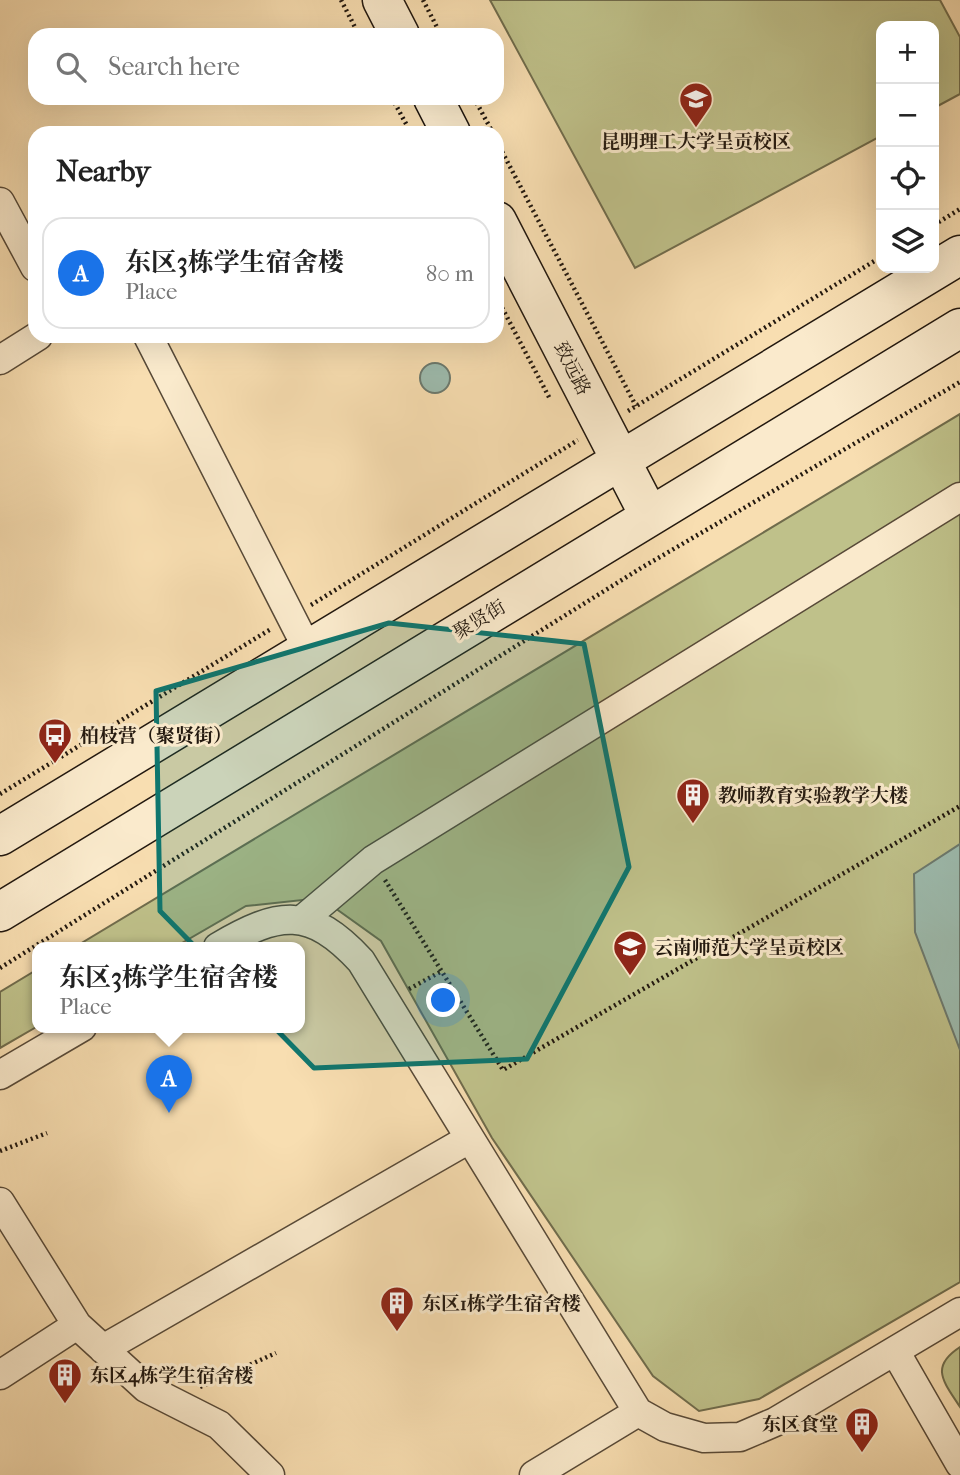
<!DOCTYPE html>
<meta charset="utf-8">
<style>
body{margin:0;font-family:"IM FELL French Canon","Noto Serif SC",serif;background:#f2f2f2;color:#222}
.controls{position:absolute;right:21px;top:21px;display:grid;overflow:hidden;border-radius:14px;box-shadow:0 7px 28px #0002}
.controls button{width:63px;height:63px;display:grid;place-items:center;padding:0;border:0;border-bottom:2px solid #e0e0e0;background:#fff;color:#222;font:35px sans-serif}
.you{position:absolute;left:444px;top:1001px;width:24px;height:24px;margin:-18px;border:5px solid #fff;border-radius:50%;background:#1a73e8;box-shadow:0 0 0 10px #1a73e833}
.badge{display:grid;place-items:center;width:46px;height:46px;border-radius:50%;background:#1a73e8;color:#fff;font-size:23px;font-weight:700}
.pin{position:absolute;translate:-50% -58px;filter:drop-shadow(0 2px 4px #0008)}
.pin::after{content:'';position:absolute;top:37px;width:24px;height:21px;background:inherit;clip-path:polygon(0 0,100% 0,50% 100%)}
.popup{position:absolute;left:32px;top:942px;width:273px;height:91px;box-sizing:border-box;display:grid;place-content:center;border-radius:14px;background:#fff;filter:drop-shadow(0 2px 5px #0005);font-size:23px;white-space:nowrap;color:#767676}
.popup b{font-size:26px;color:#222}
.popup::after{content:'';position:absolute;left:50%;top:100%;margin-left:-14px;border:14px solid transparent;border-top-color:#fff}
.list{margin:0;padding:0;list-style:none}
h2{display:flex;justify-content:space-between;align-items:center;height:91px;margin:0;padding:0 28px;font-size:30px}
h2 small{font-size:23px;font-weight:400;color:#767676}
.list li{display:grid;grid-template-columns:46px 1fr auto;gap:21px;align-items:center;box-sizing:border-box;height:112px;margin:0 14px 14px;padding:0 14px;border:2px solid #e0e0e0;border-radius:21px}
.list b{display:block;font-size:26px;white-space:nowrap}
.list p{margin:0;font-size:23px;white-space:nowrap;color:#767676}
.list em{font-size:23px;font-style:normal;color:#767676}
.icon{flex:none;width:38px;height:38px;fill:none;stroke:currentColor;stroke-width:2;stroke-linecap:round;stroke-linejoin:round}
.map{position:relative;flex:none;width:960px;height:1475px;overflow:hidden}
.search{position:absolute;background:#fff;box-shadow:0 7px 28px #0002;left:28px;top:28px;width:476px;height:77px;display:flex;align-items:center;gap:18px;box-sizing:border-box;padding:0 24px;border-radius:21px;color:#767676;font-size:26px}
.panel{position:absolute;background:#fff;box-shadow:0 7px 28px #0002;left:28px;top:126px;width:476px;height:217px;border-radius:21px}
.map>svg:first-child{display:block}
</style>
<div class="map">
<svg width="960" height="1475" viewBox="0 0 960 1475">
<rect width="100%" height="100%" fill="#f8deb1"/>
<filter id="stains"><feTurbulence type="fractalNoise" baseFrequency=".00286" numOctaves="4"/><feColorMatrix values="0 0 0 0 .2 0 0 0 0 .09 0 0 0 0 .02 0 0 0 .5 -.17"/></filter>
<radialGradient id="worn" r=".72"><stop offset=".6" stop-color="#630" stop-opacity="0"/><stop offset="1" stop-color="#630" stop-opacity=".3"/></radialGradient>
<path fill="#bfc18a" stroke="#706c4c" stroke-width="2" d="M 490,0 L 940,0 L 960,37 L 960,94 L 934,108 L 934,26 L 881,26 L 881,136 L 635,268 Z
M 960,414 L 960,1282 L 759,1399 L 699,1411 L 653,1376 L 492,1138 L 381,941 L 321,898 L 246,906 L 175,947 L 75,947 Z
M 38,969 L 38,1026 L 0,1048 L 0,992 Z
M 960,1347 L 960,1407 C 944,1382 929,1367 960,1347 Z"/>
<path fill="#9dbcaf" stroke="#6c7a6f" stroke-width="2" d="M420 378a15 15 0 1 1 30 0a15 15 0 1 1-30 0Z
M 960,844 L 960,1050 L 915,932 L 914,874 Z"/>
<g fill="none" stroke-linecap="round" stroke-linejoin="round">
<g stroke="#584a38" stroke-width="31">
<path id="street" d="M 0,202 L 35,267
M 148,336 L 308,650
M 0,360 L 38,336
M 302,920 L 373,860 L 960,497
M 218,947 C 279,911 310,906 361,961 L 638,1412 L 665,1427 L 704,1438 L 740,1437 L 775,1422 L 960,1312
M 0,1075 L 82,1027
M 0,1202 L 77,1325 L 146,1388 L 219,1425 L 270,1475
M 103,1349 L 469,1139
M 895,1351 L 960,1464
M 0,1375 L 77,1325
M 534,1475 L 638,1412"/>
</g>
<g stroke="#22180f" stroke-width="41">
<path id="secondary" d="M 382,0 L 400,35
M 433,98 L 451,133
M 497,221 L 649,515
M 0,836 L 960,255
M 0,912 L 960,328"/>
</g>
<path stroke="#22180f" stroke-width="4.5" stroke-dasharray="2 3.5" stroke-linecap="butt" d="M 341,0 L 359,35
M 423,0 L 441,35
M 392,98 L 411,133
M 474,98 L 493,133
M 497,142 L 636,406
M 934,225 L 960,209
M 497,298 L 550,399
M 628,411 L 881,257
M 311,605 L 578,440
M 0,794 L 271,629
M 385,880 L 503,1070 L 960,806
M 0,968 L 641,568 L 960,382
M 409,989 L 442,971
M 0,1151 L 47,1133
M 200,1387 L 276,1353"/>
<use href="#street" stroke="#faeacc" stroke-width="28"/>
<use href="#secondary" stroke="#faeacc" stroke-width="38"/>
</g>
<path fill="#0f766e" fill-opacity="0.2" stroke="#0f766e" stroke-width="5" stroke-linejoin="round" d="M 389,623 L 584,644 L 629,867 L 527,1059 L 314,1068 L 160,911 L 156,691 Z"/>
<defs>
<g id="university-pin" transform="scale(1.75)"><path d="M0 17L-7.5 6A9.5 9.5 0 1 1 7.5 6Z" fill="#8f2418" stroke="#faeacc"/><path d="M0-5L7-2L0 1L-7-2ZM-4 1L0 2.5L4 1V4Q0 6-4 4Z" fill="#fff"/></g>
<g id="bus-pin" transform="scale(1.75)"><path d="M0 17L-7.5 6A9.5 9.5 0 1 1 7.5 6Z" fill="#8f2418" stroke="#faeacc"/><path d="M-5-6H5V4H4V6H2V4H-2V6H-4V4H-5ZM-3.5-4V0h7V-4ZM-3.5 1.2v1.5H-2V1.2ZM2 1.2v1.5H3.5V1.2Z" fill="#fff"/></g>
<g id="building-pin" transform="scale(1.75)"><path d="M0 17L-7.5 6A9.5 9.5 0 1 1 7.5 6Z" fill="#8f2418" stroke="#faeacc"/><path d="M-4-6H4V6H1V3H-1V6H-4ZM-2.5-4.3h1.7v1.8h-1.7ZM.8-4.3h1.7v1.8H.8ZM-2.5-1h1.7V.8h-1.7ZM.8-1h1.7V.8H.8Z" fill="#fff"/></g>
</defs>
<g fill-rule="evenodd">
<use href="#university-pin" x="696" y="99"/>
<use href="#bus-pin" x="55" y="735"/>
<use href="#building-pin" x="693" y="795"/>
<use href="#university-pin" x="630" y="947"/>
<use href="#building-pin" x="397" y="1303"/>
<use href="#building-pin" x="65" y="1375"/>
<use href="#building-pin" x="862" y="1424"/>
</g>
<g text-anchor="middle" stroke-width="6" stroke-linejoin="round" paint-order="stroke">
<g font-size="19" font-weight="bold" fill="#22180f" stroke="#faeacc" text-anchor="start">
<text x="696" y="148" text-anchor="middle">昆明理工大学呈贡校区</text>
<text x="80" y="742">柏枝营（聚贤街）</text>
<text x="718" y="802">教师教育实验教学大楼</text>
<text x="654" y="954">云南师范大学呈贡校区</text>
<text x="422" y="1310">东区1栋学生宿舍楼</text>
<text x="90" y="1382">东区4栋学生宿舍楼</text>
<text x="838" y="1431" text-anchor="end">东区食堂</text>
</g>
<g font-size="19" fill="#22180f" stroke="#faeacc">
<text transform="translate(573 368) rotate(63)" y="7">致远路</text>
<text transform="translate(479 619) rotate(-31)" y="7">聚贤街</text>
</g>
</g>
<rect width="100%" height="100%" filter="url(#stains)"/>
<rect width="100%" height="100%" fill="url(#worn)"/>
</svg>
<div class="controls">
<button>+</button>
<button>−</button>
<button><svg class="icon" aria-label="locate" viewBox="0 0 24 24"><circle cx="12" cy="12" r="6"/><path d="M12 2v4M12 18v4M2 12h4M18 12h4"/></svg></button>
<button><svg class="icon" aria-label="layers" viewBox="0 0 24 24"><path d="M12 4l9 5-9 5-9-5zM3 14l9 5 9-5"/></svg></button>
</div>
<div class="you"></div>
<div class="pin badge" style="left:169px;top:1113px">A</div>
<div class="popup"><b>东区3栋学生宿舍楼</b>Place</div>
<div class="search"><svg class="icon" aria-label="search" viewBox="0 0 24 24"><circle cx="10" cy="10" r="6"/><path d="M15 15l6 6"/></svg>Search here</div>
<section class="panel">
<h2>Nearby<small></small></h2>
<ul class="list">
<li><span class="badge">A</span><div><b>东区3栋学生宿舍楼</b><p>Place</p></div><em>80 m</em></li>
</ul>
</section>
</div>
